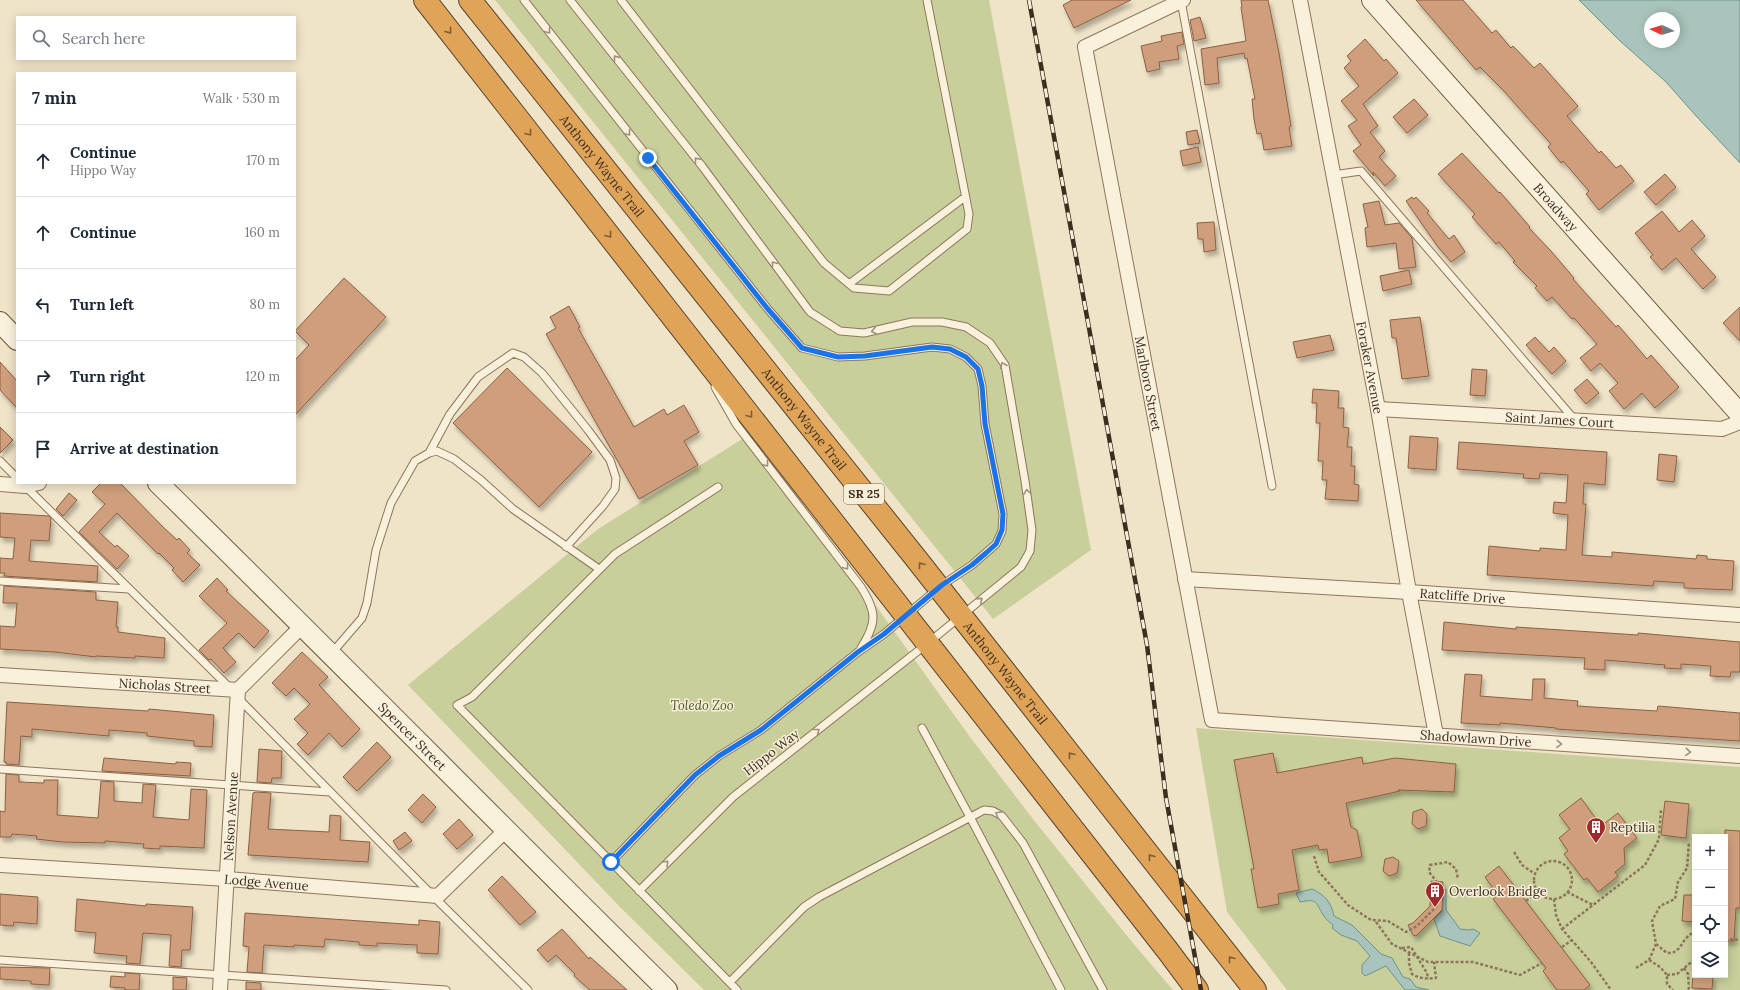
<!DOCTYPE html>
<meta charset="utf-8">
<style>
body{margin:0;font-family:Lora,serif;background:#f6f6f7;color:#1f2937}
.controls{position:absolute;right:12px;bottom:12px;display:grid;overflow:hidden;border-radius:0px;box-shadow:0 2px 10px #0003}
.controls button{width:36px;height:36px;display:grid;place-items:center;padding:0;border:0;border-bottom:1px solid #e0e1e3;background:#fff;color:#1f2937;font:20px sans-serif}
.compass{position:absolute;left:1644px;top:12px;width:36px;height:36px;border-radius:50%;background:#fff;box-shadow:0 2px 10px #0003;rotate:274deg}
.stop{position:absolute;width:12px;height:12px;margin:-9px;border:3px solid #1a73e8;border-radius:50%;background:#fff}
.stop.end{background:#1a73e8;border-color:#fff;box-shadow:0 1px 4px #0008}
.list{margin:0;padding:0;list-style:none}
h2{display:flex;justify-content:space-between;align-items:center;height:52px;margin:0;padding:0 16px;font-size:17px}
h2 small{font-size:13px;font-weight:400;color:#747a83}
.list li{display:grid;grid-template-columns:26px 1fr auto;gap:12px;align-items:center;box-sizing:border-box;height:72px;padding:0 16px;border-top:1px solid #e0e1e3}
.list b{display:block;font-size:15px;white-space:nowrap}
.list p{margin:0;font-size:13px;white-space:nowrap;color:#747a83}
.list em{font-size:13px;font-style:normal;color:#747a83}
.icon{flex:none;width:22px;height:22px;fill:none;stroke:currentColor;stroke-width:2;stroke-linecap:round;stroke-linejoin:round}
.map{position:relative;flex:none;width:1740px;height:990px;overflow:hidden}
.search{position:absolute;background:#fff;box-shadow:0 2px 10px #0003;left:16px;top:16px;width:280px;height:44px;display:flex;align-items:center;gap:10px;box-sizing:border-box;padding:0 14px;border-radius:0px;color:#747a83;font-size:15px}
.panel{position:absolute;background:#fff;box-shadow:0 2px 10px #0003;left:16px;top:72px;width:280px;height:412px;border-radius:0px}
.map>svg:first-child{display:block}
</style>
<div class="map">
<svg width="1740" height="990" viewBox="0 0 1740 990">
<defs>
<filter id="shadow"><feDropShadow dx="2.5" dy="4.5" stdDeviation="2" flood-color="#0004"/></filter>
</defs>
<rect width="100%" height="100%" fill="#f0e4c8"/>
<path fill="#c9cf9b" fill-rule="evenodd" d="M 495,0 L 989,0 L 1091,550 L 993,619 Z
M 752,433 L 970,737 L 1033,819 L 1132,942 L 1173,990 L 704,990 L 619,906 L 408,685 L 598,529 Z
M 1196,728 L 1740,767 L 1740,990 L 1287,990 L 1227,912 ZM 1695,837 L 1725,837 L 1725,975 L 1695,975 Z"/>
<path fill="#a9c4bc" stroke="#6f938a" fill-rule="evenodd" d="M 1579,0 L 1740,0 L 1740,163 L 1697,117 L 1666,82 L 1619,40 ZM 1650,18 L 1674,18 L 1674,42 L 1650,42 Z
M 1312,889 C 1325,895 1331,902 1334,916 L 1352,925 L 1381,954 L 1392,958 L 1403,977 L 1410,979 L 1416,987 L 1429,990 L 1405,990 L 1386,966 L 1365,976 L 1362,973 L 1362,965 L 1370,956 L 1357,941 L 1341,935 L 1332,928 L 1333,925 C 1330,922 1326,920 1324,916 C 1315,903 1319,898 1300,902 L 1296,893 Z
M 1446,889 L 1446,910 L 1460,929 L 1469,930 L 1473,929 L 1480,933 L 1470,946 L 1440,936 L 1434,919 L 1442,911 L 1444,890 Z"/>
<path fill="#cf9f7d" stroke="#8d5f41" filter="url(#shadow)" d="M 1072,0 L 1131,0 L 1074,28 L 1063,5 Z
M 1241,0 L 1268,0 L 1279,53 L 1291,126 L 1289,127 L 1292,146 L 1264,150 L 1261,133 L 1257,134 L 1254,119 L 1252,99 L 1255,99 L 1247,58 L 1245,59 L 1244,53 L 1217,58 L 1219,83 L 1205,85 L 1201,49 L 1246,41 L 1241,7 L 1242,7 Z
M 1416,0 L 1463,0 L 1492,33 L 1496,30 L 1511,48 L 1513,46 L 1534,68 L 1540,63 L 1578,106 L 1567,116 L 1599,153 L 1601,151 L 1616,168 L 1621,165 L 1634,181 L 1599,210 L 1586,194 L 1589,191 L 1563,161 L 1561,163 L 1548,147 L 1551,144 L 1503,90 L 1480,67 L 1476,70 Z
M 1200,17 L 1206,38 L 1194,41 L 1190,20 Z
M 1182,32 L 1184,44 L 1177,46 L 1179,59 L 1159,62 L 1160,69 L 1147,72 L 1141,46 L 1162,41 L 1161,36 Z
M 1365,39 L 1384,61 L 1386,59 L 1398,73 L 1363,104 L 1378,126 L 1370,132 L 1385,151 L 1379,157 L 1396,176 L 1385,186 L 1373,172 L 1374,176 L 1353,151 L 1361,145 L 1348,126 L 1357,120 L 1341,101 L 1359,86 L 1344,68 L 1351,61 L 1347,56 Z
M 1414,99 L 1428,115 L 1407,133 L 1393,117 Z
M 1197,130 L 1200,143 L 1188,145 L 1186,132 Z
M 1198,147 L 1201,162 L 1183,166 L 1180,151 Z
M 1462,153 L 1499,193 L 1500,192 L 1530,227 L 1529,228 L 1551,251 L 1574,278 L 1573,279 L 1616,327 L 1618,325 L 1647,359 L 1651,355 L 1679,387 L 1655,408 L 1642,393 L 1624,409 L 1609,391 L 1618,383 L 1600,363 L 1591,371 L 1580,358 L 1597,344 L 1574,318 L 1572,319 L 1552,297 L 1547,301 L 1535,288 L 1537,286 L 1513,262 L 1515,261 L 1499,242 L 1496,244 L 1472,217 L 1475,214 L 1438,174 Z
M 1665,174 L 1676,187 L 1656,205 L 1644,192 Z
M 1412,197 L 1414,199 L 1416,197 L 1429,211 L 1427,213 L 1449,239 L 1454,235 L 1465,252 L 1451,262 L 1438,247 L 1406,201 Z
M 1379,201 L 1385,225 L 1399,223 L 1412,238 L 1416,267 L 1399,269 L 1396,243 L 1367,247 L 1365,228 L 1368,227 L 1363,204 Z
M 1662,211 L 1679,232 L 1692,220 L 1705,236 L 1691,249 L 1716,277 L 1703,289 L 1676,258 L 1662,270 L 1650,257 L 1653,255 L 1635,233 Z
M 1214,222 L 1216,250 L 1204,252 L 1203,239 L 1198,239 L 1197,223 Z
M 1409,270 L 1412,284 L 1383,291 L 1380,276 Z
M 344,278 L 386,317 L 295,415 L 295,360 L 309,345 L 295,331 Z
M 569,306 L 580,327 L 578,328 L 634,427 L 664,409 L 667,415 L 684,405 L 699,432 L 684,441 L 698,465 L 639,499 L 546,334 L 556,328 L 550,317 Z
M 1740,307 L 1740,341 L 1723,323 Z
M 1420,317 L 1429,376 L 1402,379 L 1396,338 L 1392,338 L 1390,320 Z
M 1330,335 L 1334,350 L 1297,358 L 1293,342 Z
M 1535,337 L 1549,352 L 1554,347 L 1566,361 L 1552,374 L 1526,345 Z
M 0,362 L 17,381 L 17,408 L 0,390 Z
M 507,368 L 592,452 L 539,507 L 453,423 Z
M 1472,369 L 1487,370 L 1485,396 L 1470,395 Z
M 1587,379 L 1599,393 L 1586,404 L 1574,390 Z
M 1313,389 L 1339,391 L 1338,408 L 1344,408 L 1343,427 L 1349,428 L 1347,447 L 1352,447 L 1351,466 L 1355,466 L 1354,484 L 1359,485 L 1358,501 L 1325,499 L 1327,480 L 1322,480 L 1323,461 L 1318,461 L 1320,423 L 1316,423 L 1317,403 L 1312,403 Z
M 0,427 L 13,440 L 0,453 Z
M 1410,436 L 1438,438 L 1436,470 L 1408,468 Z
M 1459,442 L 1607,452 L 1605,485 L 1584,483 L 1583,504 L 1586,504 L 1582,555 L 1612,557 L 1612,552 L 1696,559 L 1697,555 L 1707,556 L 1707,559 L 1734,561 L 1732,590 L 1684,588 L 1684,583 L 1654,581 L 1653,586 L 1487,575 L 1489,546 L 1540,551 L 1540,548 L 1566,550 L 1568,515 L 1553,513 L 1554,502 L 1566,503 L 1568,475 L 1540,473 L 1539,479 L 1523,478 L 1524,474 L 1457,469 Z
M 1659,454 L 1677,456 L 1674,482 L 1657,480 Z
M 101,483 L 120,483 L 163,527 L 177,540 L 179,538 L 190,550 L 187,553 L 200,565 L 183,582 L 172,570 L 174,568 L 159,553 L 158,554 L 117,513 L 99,532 L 115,547 L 117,545 L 129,556 L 117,569 L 79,532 L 105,504 L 92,492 Z
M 69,493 L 77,500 L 63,516 L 56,509 Z
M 0,513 L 49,516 L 51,518 L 49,541 L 31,540 L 29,561 L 98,566 L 97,582 L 4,576 L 5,573 L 0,573 L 0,558 L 13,559 L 15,538 L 0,537 Z
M 217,578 L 228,590 L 226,591 L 269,631 L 254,648 L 239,633 L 237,634 L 223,648 L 236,662 L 224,673 L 211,659 L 209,660 L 199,650 L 227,623 L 199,596 Z
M 4,586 L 96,592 L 96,600 L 118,602 L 116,627 L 118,627 L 118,632 L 165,638 L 164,658 L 135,656 L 135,658 L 96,656 L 96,657 L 55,652 L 0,649 L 0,626 L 15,627 L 17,603 L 3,603 Z
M 1444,622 L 1516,629 L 1516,627 L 1638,635 L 1638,633 L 1740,642 L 1740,672 L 1731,672 L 1730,677 L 1710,676 L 1711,666 L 1681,664 L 1681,669 L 1664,668 L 1665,665 L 1605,660 L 1605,670 L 1584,669 L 1585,658 L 1442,650 Z
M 302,652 L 328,677 L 319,685 L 360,729 L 342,747 L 329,733 L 308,755 L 297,744 L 308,733 L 294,719 L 310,704 L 294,688 L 286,696 L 272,683 Z
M 1465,674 L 1482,675 L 1480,696 L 1532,700 L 1533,679 L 1545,679 L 1544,698 L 1578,701 L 1577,706 L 1657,711 L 1658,706 L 1740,713 L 1740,741 L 1556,729 L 1556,728 L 1500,723 L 1500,725 L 1461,723 Z
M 7,702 L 148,711 L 149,709 L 214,715 L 212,747 L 194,746 L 194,741 L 147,736 L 147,733 L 109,730 L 109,736 L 32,729 L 32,737 L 21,736 L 19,765 L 6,764 L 6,762 L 4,762 Z
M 377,742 L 391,757 L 357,791 L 343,777 Z
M 259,749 L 282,751 L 281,778 L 272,778 L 271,783 L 257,782 Z
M 1273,753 L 1277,773 L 1362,757 L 1363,764 L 1395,758 L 1456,764 L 1454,792 L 1398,790 L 1400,791 L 1346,803 L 1351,827 L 1357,830 L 1362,857 L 1329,863 L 1327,849 L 1319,850 L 1318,845 L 1292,850 L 1299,890 L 1278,894 L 1279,904 L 1258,908 L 1251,869 L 1254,869 L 1234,760 Z
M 104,758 L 176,764 L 176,762 L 191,763 L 190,776 L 102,771 Z
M 6,774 L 19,775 L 19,782 L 44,783 L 44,780 L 58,780 L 57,815 L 98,818 L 101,781 L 114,782 L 114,801 L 142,803 L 143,784 L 156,785 L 153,817 L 189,820 L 191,789 L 207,790 L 204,848 L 160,846 L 160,849 L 143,848 L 144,844 L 105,841 L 105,843 L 63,842 L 36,839 L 37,836 L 12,834 L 11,837 L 0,837 L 0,811 L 5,812 Z
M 256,792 L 271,793 L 268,829 L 329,832 L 330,815 L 341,816 L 340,840 L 370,842 L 368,862 L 248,855 L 253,793 Z
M 423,794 L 436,807 L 422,823 L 408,810 Z
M 1581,798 L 1601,826 L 1618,813 L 1637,838 L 1624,848 L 1625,864 L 1615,872 L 1618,876 L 1598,892 L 1587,878 L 1584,880 L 1564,854 L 1568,851 L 1559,838 L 1570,829 L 1559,815 Z
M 1665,801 L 1689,804 L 1686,838 L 1661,835 Z
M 1422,809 L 1427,814 L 1426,826 L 1418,829 L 1412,824 L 1413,812 Z
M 459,819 L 473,835 L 457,849 L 443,834 Z
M 1725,830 L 1740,831 L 1740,908 L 1736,908 L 1734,941 L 1725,941 Z
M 405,832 L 412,841 L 399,850 L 393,841 Z
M 1393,857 L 1399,861 L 1397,873 L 1389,876 L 1383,871 L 1385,859 Z
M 1499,866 L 1590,985 L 1584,990 L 1557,990 L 1543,971 L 1546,968 L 1493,899 L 1498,895 L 1485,877 Z
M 502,876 L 536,912 L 520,925 L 488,890 Z
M 1431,881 L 1443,882 L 1442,910 L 1416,936 L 1413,935 L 1408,925 L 1413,923 L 1430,906 Z
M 0,894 L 38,897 L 37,924 L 14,922 L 13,926 L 0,925 Z
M 1684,895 L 1695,895 L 1695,922 L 1682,921 Z
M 77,899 L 146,906 L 146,904 L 193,907 L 190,950 L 182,950 L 181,967 L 169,966 L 171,935 L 143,933 L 140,964 L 126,963 L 127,956 L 94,953 L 96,933 L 75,931 Z
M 245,913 L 419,925 L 419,920 L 440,922 L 438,954 L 417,953 L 417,945 L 377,943 L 377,946 L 359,945 L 359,942 L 325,939 L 324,947 L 294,945 L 294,947 L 264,945 L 262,973 L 247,972 L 249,947 L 243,946 Z
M 562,929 L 589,959 L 590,957 L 627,990 L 590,990 L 574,976 L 575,974 L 556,955 L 548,962 L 537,950 Z
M 0,967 L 50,968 L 49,985 L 31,984 L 31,981 L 0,979 Z
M 125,973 L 140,974 L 139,990 L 125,990 L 125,988 L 110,987 L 111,976 L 125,977 Z
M 1693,975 L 1713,975 L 1712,989 L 1692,988 Z
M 173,977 L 187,978 L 186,990 L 173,990 Z
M 246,982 L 261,983 L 261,990 L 246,990 Z"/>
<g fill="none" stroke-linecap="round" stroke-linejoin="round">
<g stroke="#8d765c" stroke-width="9">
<path id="lane" d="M 524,0 L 767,308 L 802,348 L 838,357 L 865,356 L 932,347 L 950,349 L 966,357 L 978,369 L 982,386 L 985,424 L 1003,514 L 1002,531 L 996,544 L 972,565 L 942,585 L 884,634 L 858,652 L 761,730 L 719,756 L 695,775 L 611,862
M 570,0 L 702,166 L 810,312 L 840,331 L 864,333 L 912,322 L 942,322 L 966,327 L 990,343 L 1005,365 L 1025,481 L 1032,530 L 1030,551 L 1021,567 L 928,643 L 733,797 L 639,891
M 621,0 L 824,263 L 854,288 L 889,291 L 967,229 L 969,214 L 927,0
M 1181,1 L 1272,486
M 1333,175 L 1361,171 L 1574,419
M 849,284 L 965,197
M 715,387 L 736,424 L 861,587 C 877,612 877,623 861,648
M 429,453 L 450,414 L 478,377 L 513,353 L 524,357 L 542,373 L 588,430 L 610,460 L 616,478 L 615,489 L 603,506 L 566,547
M 0,461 L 17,478
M 24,485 L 230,688
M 718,487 L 615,554 L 472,697 L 457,705 L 737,990
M 0,581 L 129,589
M 331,654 L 362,618 L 367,603 L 376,550 L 391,503 L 415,461 L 429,453 L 437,451 L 454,459 L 481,480 L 513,509 L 599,569
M 238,698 L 433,896 L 528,990
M 922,728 L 970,817 L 1061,990
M 0,769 L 330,792
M 0,960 L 446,990
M 730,982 L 804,907 L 819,897 L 984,810 L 993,811 L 1002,816 L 1023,843 L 1103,990"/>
</g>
<g stroke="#8d765c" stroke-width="16">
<g id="street">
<path id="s1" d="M 1183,0 L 1085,47 L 1212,720 L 1740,756"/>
<path id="s2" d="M 1300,0 L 1378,409 L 1409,592 L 1436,735"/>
<path id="s3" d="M 1378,409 L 1722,429 L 1740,422"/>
<path d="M 0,484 L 25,486 L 39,483"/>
<path id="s4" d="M 1185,579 L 1409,592 L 1740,615"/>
<path id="s5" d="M 0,675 L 238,690 L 303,625"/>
<path id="s6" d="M 0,865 L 227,879 L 438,896 L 506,830"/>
<path id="s7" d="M 220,990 L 238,690"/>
</g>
</g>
<g stroke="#6f573f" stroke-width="22">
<g id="secondary">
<path id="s8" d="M 1372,0 L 1740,414"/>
<path d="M 0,322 L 17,340"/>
<path id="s9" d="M 158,483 C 329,651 497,822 667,990"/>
</g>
</g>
<g stroke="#5b4430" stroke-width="24">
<g id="highway">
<path d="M 425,0 L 1168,951 L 1197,990"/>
<path id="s10" d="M 470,0 L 918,561 L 1255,990"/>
</g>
</g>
<path stroke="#8d765c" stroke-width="2.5" stroke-dasharray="3 2" stroke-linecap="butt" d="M 1514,852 L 1522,865 L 1535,874
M 1314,856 L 1319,872 L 1348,905 L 1371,920 L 1388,921 L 1406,932 L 1417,926 L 1436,907 L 1437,882 L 1429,872 L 1430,865 L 1448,862 L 1456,869 L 1458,879
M1534 880a19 19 0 1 1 38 0a19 19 0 1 1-38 0Z
M 1567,892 L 1593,905
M 1554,899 L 1556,915 L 1562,929 L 1591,962 L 1611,990
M 1526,901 L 1538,891
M 1376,922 L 1392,944 L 1428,962 L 1473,962 L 1520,975 L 1542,963
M 1562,929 L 1645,865 L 1659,839 L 1661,810
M 1725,939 L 1740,940
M 1656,944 L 1667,953 L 1672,953 C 1683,949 1682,937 1695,932
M 1562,947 L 1572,940
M 1402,948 L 1411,947 L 1427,973 L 1428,979
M 1409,953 L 1409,963 L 1412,974 C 1420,979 1427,979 1436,978 L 1434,962
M 1649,960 L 1660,967 L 1667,975 L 1667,984 L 1673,990
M 1636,968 L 1649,960 L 1656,944 L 1652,921 L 1660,906 L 1675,899 L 1678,882 L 1687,868 L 1689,842
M 1684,968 L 1688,974 L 1689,988 L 1687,990
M 1667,975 L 1677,974 L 1695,959"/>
<use href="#lane" stroke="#faf1dc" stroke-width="7"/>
<use href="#street" stroke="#faf1dc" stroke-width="14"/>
<use href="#secondary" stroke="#faf1dc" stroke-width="20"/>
<use href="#highway" stroke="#e0a458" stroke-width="22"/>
<g stroke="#3d2e20" stroke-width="4.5">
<path id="rail" d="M 1029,0 L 1147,645 L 1166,798 L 1201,990"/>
</g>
<use href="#rail" stroke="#f7eed8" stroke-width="3" stroke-dasharray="9" stroke-linecap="butt"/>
</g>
<defs><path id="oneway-chevron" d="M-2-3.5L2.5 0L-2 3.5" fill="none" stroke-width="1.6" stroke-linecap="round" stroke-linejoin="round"/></defs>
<g stroke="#7e5d36">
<use href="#oneway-chevron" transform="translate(449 31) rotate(52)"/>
<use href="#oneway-chevron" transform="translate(529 133) rotate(52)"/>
<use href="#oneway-chevron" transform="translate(609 235) rotate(52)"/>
<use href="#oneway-chevron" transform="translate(750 415) rotate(52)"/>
<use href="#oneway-chevron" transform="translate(921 565) rotate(-128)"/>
<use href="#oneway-chevron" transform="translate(1071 755) rotate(-128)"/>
<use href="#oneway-chevron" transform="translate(1151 857) rotate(-128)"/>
<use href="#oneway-chevron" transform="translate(1231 959) rotate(-128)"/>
</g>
<g stroke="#9c907e">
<use href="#oneway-chevron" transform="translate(548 31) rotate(52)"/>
<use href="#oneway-chevron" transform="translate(616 58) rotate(-128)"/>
<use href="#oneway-chevron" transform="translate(628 133) rotate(52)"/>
<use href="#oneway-chevron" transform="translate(697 160) rotate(-128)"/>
<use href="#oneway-chevron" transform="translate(774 264) rotate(-127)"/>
<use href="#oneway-chevron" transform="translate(874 331) rotate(168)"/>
<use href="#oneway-chevron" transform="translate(1003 365) rotate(-112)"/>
<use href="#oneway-chevron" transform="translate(766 464) rotate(52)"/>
<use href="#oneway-chevron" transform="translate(1027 492) rotate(-98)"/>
<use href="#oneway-chevron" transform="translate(846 567) rotate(52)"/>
<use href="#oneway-chevron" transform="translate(980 600) rotate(-40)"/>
<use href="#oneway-chevron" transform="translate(817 731) rotate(-38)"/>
<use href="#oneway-chevron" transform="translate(1559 744) rotate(4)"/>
<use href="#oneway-chevron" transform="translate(1688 752) rotate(4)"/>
<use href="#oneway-chevron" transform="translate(998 814) rotate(-149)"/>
<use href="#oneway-chevron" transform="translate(666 863) rotate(-45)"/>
</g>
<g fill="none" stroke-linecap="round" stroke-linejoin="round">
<path stroke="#1a73e8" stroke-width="5" d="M 611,862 L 695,775 L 719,756 L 761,730 L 858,652 L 884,634 L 942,585 L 972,565 L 986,553 L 996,544 L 1002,530 L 1003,514 L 985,424 L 982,386 L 978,369 L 966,357 L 950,349 L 932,347 L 865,356 L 838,357 L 802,348 L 767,308 L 648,158"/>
</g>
<defs>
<g id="building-pin" transform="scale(1)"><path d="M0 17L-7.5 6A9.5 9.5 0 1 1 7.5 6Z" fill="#9e2a2b" stroke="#f7eed8"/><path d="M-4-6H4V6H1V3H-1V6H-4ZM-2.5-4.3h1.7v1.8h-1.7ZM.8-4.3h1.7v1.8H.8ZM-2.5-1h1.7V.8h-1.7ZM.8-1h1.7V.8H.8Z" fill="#fff"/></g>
</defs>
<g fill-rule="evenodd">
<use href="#building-pin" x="1596" y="827"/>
<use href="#building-pin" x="1435" y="891"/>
</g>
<g text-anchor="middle" stroke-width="3" stroke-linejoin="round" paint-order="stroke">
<rect fill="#f7eed8" stroke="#756857" stroke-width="1" x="844" y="484" width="40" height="20" rx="3"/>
<g font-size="12" font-weight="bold" fill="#3d2e20">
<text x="864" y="498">SR 25</text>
</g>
<g font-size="13" fill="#3d2e20" stroke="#f7eed8">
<text dy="5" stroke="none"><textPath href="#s10" startOffset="212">Anthony Wayne Trail</textPath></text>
<text dy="5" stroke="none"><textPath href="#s8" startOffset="277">Broadway</textPath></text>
<text dy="5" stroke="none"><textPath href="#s2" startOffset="374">Foraker Avenue</textPath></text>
<text dy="5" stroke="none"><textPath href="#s1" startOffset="451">Marlboro Street</textPath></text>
<text dy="5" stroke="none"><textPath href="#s10" startOffset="536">Anthony Wayne Trail</textPath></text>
<text dy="5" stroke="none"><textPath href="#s3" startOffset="182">Saint James Court</textPath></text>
<text dy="5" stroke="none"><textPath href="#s4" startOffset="278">Ratcliffe Drive</textPath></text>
<text dy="5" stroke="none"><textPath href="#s10" startOffset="860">Anthony Wayne Trail</textPath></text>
<text dy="5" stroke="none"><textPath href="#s5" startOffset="165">Nicholas Street</textPath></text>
<text dy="5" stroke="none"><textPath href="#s9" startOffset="359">Spencer Street</textPath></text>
<text dy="5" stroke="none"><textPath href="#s1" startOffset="1058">Shadowlawn Drive</textPath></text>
<text transform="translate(771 752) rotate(-38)" y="5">Hippo Way</text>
<text dy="5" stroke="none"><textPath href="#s7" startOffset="174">Nelson Avenue</textPath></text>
<text dy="5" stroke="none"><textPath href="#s6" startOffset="267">Lodge Avenue</textPath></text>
</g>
<g font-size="13" font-style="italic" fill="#4d5a26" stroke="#f7eed8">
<text x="702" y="710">Toledo Zoo</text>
</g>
<g font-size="13" fill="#3d2e20" stroke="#f7eed8" text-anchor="start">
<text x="1610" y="832">Reptilia</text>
<text x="1449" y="896">Overlook Bridge</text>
</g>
</g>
</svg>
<div class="controls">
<button>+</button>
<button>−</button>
<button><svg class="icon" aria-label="locate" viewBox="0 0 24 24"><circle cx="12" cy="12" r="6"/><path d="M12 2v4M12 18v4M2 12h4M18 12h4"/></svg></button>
<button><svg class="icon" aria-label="layers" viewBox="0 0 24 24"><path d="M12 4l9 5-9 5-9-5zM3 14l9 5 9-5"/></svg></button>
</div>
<svg class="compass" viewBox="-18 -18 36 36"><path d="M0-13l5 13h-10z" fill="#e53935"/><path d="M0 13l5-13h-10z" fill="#747a83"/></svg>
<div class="stop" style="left:611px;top:862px"></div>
<div class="stop end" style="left:648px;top:158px"></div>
<div class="search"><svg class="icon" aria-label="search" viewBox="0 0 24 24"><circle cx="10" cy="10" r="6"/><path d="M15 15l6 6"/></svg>Search here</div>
<section class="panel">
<h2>7 min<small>Walk · 530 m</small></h2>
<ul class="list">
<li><svg class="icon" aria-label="ahead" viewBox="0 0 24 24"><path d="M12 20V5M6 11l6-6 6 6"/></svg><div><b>Continue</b><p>Hippo Way</p></div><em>170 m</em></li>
<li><svg class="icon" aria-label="ahead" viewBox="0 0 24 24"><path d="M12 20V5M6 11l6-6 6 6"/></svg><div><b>Continue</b></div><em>160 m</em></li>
<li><svg class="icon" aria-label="left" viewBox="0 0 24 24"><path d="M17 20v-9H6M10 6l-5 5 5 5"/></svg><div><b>Turn left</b></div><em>80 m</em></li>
<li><svg class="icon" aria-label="right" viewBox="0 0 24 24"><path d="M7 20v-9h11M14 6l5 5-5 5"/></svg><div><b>Turn right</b></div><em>120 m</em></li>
<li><svg class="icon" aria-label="arrive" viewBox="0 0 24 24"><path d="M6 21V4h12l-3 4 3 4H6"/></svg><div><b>Arrive at destination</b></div></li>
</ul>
</section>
</div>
